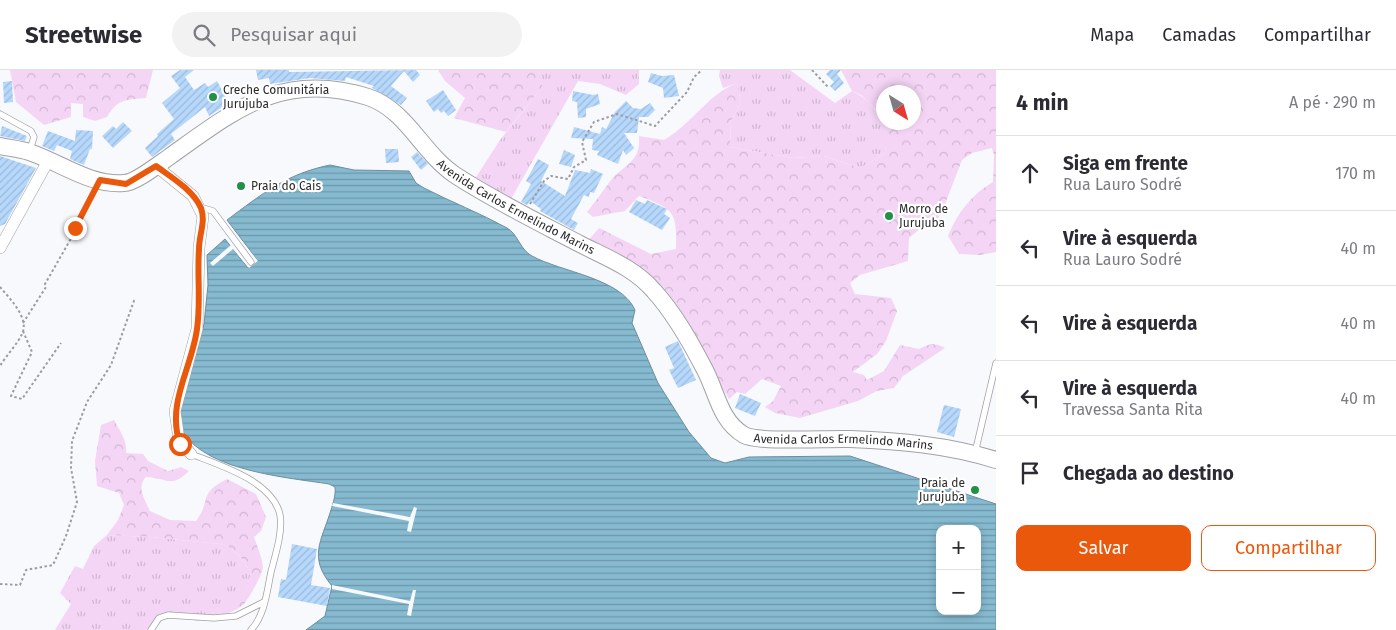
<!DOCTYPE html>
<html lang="pt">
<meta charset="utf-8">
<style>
body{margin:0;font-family:"Fira Sans",sans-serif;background:#f2f2f3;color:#2b2b33}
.controls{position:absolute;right:15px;bottom:15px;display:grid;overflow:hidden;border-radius:10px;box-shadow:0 2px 8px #0003}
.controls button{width:45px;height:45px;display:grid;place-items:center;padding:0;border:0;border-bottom:1px solid #e1e1e2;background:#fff;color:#2b2b33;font:25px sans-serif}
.compass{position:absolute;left:876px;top:15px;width:45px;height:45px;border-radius:50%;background:#fff;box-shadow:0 2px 8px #0003;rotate:143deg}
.stop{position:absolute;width:15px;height:15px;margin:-11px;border:4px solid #ea580c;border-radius:50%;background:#fff}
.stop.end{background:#ea580c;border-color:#fff;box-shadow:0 1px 5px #0008}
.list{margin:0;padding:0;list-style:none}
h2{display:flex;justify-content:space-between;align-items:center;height:65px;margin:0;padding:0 20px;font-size:21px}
h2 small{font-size:16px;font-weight:400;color:#7c7c81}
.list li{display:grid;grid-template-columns:32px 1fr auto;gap:15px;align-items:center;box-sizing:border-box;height:75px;padding:0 20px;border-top:1px solid #e1e1e2}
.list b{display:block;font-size:19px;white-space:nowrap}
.list p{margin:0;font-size:16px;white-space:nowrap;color:#7c7c81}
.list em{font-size:16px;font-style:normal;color:#7c7c81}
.actions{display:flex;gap:10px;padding:15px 20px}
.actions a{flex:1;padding:11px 0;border:1px solid #ea580c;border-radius:10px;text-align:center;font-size:18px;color:#ea580c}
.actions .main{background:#ea580c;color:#fff}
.icon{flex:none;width:28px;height:28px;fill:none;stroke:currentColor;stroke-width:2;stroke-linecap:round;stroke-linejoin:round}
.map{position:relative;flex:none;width:996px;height:560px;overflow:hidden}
header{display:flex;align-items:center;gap:30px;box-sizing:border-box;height:70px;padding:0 25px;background:#fff;border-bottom:1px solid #e1e1e2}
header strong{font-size:24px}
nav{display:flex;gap:28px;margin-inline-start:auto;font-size:18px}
.search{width:350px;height:45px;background:#f2f2f3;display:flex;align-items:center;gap:12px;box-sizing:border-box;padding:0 18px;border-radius:28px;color:#7c7c81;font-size:19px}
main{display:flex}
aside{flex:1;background:#fff}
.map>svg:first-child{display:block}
</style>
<header>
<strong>Streetwise</strong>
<div class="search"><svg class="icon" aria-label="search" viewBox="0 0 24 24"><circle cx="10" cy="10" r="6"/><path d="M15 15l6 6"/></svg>Pesquisar aqui</div>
<nav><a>Mapa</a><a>Camadas</a><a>Compartilhar</a></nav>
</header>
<main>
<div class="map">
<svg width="996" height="560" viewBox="0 0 996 560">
<defs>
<pattern id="grass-tufts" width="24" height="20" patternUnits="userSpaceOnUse" patternTransform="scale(1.25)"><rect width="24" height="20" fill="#f4d5f5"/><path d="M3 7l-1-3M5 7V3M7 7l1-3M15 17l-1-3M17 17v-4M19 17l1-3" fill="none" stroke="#d1b7d2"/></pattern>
<pattern id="forest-crowns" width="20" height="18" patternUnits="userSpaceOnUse" patternTransform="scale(1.25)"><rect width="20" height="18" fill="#f4d5f5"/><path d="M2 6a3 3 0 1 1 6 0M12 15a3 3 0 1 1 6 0" fill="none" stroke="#d1b7d2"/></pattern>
<pattern id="water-rules" width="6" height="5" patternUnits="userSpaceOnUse" patternTransform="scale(1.25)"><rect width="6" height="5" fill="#86bad0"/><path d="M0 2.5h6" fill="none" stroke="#6e97a9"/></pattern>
<pattern id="building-hatch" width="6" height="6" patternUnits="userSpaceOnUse" patternTransform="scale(1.25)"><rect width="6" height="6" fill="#b6d8fc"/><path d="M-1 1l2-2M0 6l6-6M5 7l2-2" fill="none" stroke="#9dbad8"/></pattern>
</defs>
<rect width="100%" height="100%" fill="#f8f9fd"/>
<path fill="url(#grass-tufts)" d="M 542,0 L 639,0 L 639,14 L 626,25 L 600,14 L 578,11 L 511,129 L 476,107 L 500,70 L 542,17 Z
M 720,0 L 790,0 L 835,33 L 852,21 C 868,28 882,45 886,63 C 887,69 885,77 885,83 L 861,98 L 823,86 L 793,88 L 730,77 L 731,51 L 741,33 L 737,13 L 723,18 L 719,6 Z
M 107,465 L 151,467 L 220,474 L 229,477 L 240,486 L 251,503 L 243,529 L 218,546 L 197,551 L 173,544 L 158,549 L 146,560 L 55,560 L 71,534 L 60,523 L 75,496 L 83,499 L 94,476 Z"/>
<path fill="url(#forest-crowns)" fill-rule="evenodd" d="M 10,0 L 153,0 L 146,28 C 127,30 118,28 107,47 L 95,51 L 83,47 L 83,34 L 71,33 L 71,47 L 44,55 L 16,32 Z
M 438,0 L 542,0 L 542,17 L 506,62 L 454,48 L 465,28 L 445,11 Z
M 841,0 L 996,0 L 996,182 L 980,185 L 959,184 L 948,166 C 958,142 971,125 993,112 L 994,85 L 992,78 L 972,83 L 962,90 L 942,142 L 933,156 L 921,158 L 909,168 L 908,191 L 860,205 L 850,213 L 855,224 L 891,228 L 897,241 L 886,271 L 877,284 L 853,302 L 864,305 L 867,310 L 884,301 L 900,275 L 919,279 C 929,274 934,272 945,278 L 903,306 L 894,318 L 877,321 L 858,331 L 800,348 L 775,343 L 765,337 L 773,331 L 781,316 L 762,309 L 745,324 L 737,322 L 729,329 L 672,234 L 585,174 L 599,158 L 651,184 L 676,179 C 677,141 674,139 639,126 L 625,141 L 593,147 L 587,142 C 595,132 603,121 611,110 C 625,94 641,92 639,66 L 664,70 C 691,55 708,24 737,13 L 741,33 L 731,51 L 730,77 L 793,88 L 823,86 L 861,98 L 885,83 L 886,63 L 875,39 L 861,25 L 852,21 ZM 884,22 L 914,22 L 914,52 L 884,52 Z
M 114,350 C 119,359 128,372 126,383 L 143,384 L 148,391 L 168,401 L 181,397 L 189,401 C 170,419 168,408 146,407 C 136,417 145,430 150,441 L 170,450 L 196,451 C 212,430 197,424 227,409 L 256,424 L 266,447 L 261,461 L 254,467 C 257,476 262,487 263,497 C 263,504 248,530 243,535 C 236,541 227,544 218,546 L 243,528 L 251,503 L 240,486 L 229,477 L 220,474 L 151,467 L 107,465 L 118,450 L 124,435 L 119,423 L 97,416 L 95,391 L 101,355 Z"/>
<path fill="url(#water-rules)" stroke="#6b8f9f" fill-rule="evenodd" d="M 330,95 L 354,100 L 409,101 L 416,113 L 424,118 C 451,132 480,143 507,158 C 518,164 520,180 532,186 C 561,202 621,208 635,240 L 632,253 L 658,313 L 689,362 L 711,388 L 725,393 L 749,387 L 850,386 L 996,434 L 996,560 L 306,560 L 325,546 L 332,516 C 308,487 321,472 331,440 C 333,433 336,425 335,417 L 329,414 C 286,407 185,400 177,345 L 204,254 L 208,215 L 207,185 L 225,169 L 248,198 L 258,191 L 227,150 C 262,124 286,104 330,95 ZM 940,459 L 977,459 L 977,541 L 940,541 Z"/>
<path fill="#f8f9fd" d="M 226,151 L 258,191 L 249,198 L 233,179 L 213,196 L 210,193 L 231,175 L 225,167 L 249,195 L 255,190 Z
M 333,433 L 410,447 L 414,437 L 417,438 L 411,462 L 407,461 L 409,451 L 332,436 Z
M 332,515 L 410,531 L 413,520 L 416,520 L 411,546 L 407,545 L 409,534 L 332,519 Z"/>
<path fill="url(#building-hatch)" d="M 180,0 L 194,0 L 185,7 L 194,20 L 205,13 L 208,17 L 217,11 L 229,33 L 209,46 L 205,37 L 171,64 L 175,70 L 152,87 L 145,78 L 158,66 L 157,64 L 174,49 L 162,33 L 180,18 L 171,6 Z
M 256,0 L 289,0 L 289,2 L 416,0 L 420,5 L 413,12 L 404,1 L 391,16 L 407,28 L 401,35 L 372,18 L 374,16 L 346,7 L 345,11 L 310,8 L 270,14 L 269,8 L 258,10 Z
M 830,0 L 841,0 L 837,4 L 844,13 L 835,21 L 830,16 L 834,12 L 826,4 Z
M 651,3 L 662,6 L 674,5 L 679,26 L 664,28 L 663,18 L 648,12 Z
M 12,11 L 13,32 L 4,33 L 3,12 Z
M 443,20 L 456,40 L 448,46 L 444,41 L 441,43 L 438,39 L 434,42 L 426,31 Z
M 573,21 L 593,25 L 598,24 L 600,34 L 586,39 L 586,47 L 578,48 L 577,32 L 572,31 Z
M 626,31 L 633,38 L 641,39 L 650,33 L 655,40 L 648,47 L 639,47 L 637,63 L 624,63 L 634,78 L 626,85 L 623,80 L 618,94 L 597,85 L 599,81 L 592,80 L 593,69 L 571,68 L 574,57 L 600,64 L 602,57 L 606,59 L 615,42 Z
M 123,52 L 132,61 L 113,78 L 102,66 L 113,56 L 116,59 Z
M 2,56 L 27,66 L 25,71 L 0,66 Z
M 76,60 L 93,61 L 92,79 L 90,79 L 84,95 L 70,89 L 72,81 L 57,75 L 54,81 L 42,76 L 48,61 L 75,71 Z
M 385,79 L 398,79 L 399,92 L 386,93 Z
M 564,80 L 575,85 L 571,97 L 559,94 Z
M 417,82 L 428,94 L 421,100 L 411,87 Z
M 0,86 L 36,98 L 5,154 L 0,156 Z
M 538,89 L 549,95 L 541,111 L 565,126 L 575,100 L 590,103 L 591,99 L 603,104 L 594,123 L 590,122 L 589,127 L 584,125 L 571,149 L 578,153 L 574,160 L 540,141 L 541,139 L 530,131 L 527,135 L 521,132 L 531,114 L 526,111 Z
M 636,130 L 645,134 L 647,130 L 667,139 L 664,144 L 670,148 L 662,160 L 629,142 Z
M 678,271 L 696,310 L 678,318 L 669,300 L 674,298 L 665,277 Z
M 740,324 L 761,333 L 755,346 L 735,338 Z
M 944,335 L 961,339 L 954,367 L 937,362 Z
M 292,474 L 317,479 L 311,515 L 330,518 L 327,536 L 278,527 L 281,509 L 286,510 Z"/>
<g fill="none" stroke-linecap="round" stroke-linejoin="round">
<g stroke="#a1a2a5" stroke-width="7">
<path id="lane" d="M 0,44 L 31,61 L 34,67 L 30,80
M 200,137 L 213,141 L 251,192
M 975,383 L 996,293
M 191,384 C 219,395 273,411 280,445 C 283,462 275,486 271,502 C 267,521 265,545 251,560
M 151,560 L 159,548 L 168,545 L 214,548 L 236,546 L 264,532"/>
</g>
<g stroke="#a1a2a5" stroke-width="12">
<path id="street" d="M 156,96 L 193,126 L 203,146 L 199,178 L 197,259 L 175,341 L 179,370 L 191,384
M 0,178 L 48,91"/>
</g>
<g stroke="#a1a2a5" stroke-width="18">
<g id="secondary">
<path id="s1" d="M 0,76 C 9,78 20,79 29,82 C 60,92 90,116 124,113 C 135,113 159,94 169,87 C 235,40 282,0 368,27 C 407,40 422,83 455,105 C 495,131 538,152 580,174 C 605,187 635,198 654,221 C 675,244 691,273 705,300 C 717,323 720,351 744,365 C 758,373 829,368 850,369 C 900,371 948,375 996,390"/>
</g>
</g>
<path stroke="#9c9ca0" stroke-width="2" stroke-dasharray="2.5 2.5" stroke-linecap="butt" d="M 812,0 L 828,17
M 530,134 L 544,111 L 551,106 L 568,109 L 574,97 L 586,90 L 582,72 L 594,52 L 617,44 L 655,56 L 687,22 L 694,7 L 702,0
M 0,217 C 9,228 30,248 22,264 C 18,273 6,286 0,296
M 23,253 L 46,217 L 45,214 L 81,151 L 95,121
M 23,261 L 32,282 L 11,326 L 22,329 L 61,273
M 0,514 L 20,515 L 26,500 L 53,495 L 66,466 L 77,432 L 71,398 L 72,371 L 87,332 L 111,295 L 135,228"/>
<use href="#lane" stroke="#fff" stroke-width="5.5"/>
<use href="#street" stroke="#fff" stroke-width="11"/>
<use href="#secondary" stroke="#fff" stroke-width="16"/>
</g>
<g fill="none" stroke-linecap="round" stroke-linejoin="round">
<path stroke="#ea580c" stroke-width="6" d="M 75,158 L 100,110 L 126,114 L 156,96 C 171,107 193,120 201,138 C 206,152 199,164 199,179 C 197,205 201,232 197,259 C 192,298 166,333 180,374"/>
</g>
<g fill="#219049" stroke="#fff" stroke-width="2">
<circle cx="213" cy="27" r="5"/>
<circle cx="241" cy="116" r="5"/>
<circle cx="889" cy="146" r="5"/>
<circle cx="975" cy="420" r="5"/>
</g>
<g text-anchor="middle" stroke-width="4.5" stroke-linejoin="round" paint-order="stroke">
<g font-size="12" fill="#2b2b2d" stroke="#fff" text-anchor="start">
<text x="223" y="24">Creche Comunitária<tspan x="223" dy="14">Jurujuba</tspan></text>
<text x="251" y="120">Praia do Cais</text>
<text x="899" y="143">Morro de<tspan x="899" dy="14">Jurujuba</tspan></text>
<text x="965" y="417" text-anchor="end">Praia de<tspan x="965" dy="14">Jurujuba</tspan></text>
</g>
<g font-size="12" fill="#2b2b2d" stroke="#fff">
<text dy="4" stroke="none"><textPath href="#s1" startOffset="588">Avenida Carlos Ermelindo Marins</textPath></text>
<text dy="4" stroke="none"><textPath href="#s1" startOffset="1022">Avenida Carlos Ermelindo Marins</textPath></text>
</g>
</g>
</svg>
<div class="controls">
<button>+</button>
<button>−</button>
</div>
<svg class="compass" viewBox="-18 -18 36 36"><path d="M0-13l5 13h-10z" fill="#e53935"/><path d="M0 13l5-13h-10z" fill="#7c7c81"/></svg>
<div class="stop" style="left:180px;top:374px"></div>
<div class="stop end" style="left:75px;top:158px"></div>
</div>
<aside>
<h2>4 min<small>A pé · 290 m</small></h2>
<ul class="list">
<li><svg class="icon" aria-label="ahead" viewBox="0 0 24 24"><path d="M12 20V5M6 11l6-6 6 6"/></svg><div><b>Siga em frente</b><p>Rua Lauro Sodré</p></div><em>170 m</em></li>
<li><svg class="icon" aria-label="left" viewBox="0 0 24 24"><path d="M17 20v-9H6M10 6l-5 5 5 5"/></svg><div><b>Vire à esquerda</b><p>Rua Lauro Sodré</p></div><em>40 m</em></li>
<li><svg class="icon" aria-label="left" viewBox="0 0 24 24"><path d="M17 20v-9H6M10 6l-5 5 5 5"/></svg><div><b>Vire à esquerda</b></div><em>40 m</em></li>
<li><svg class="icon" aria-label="left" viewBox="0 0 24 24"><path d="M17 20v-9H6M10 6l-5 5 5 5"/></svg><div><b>Vire à esquerda</b><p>Travessa Santa Rita</p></div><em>40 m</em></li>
<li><svg class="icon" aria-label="arrive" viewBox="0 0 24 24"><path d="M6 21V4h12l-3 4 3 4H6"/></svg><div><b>Chegada ao destino</b></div></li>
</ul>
<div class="actions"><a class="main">Salvar</a><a>Compartilhar</a></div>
</aside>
</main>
